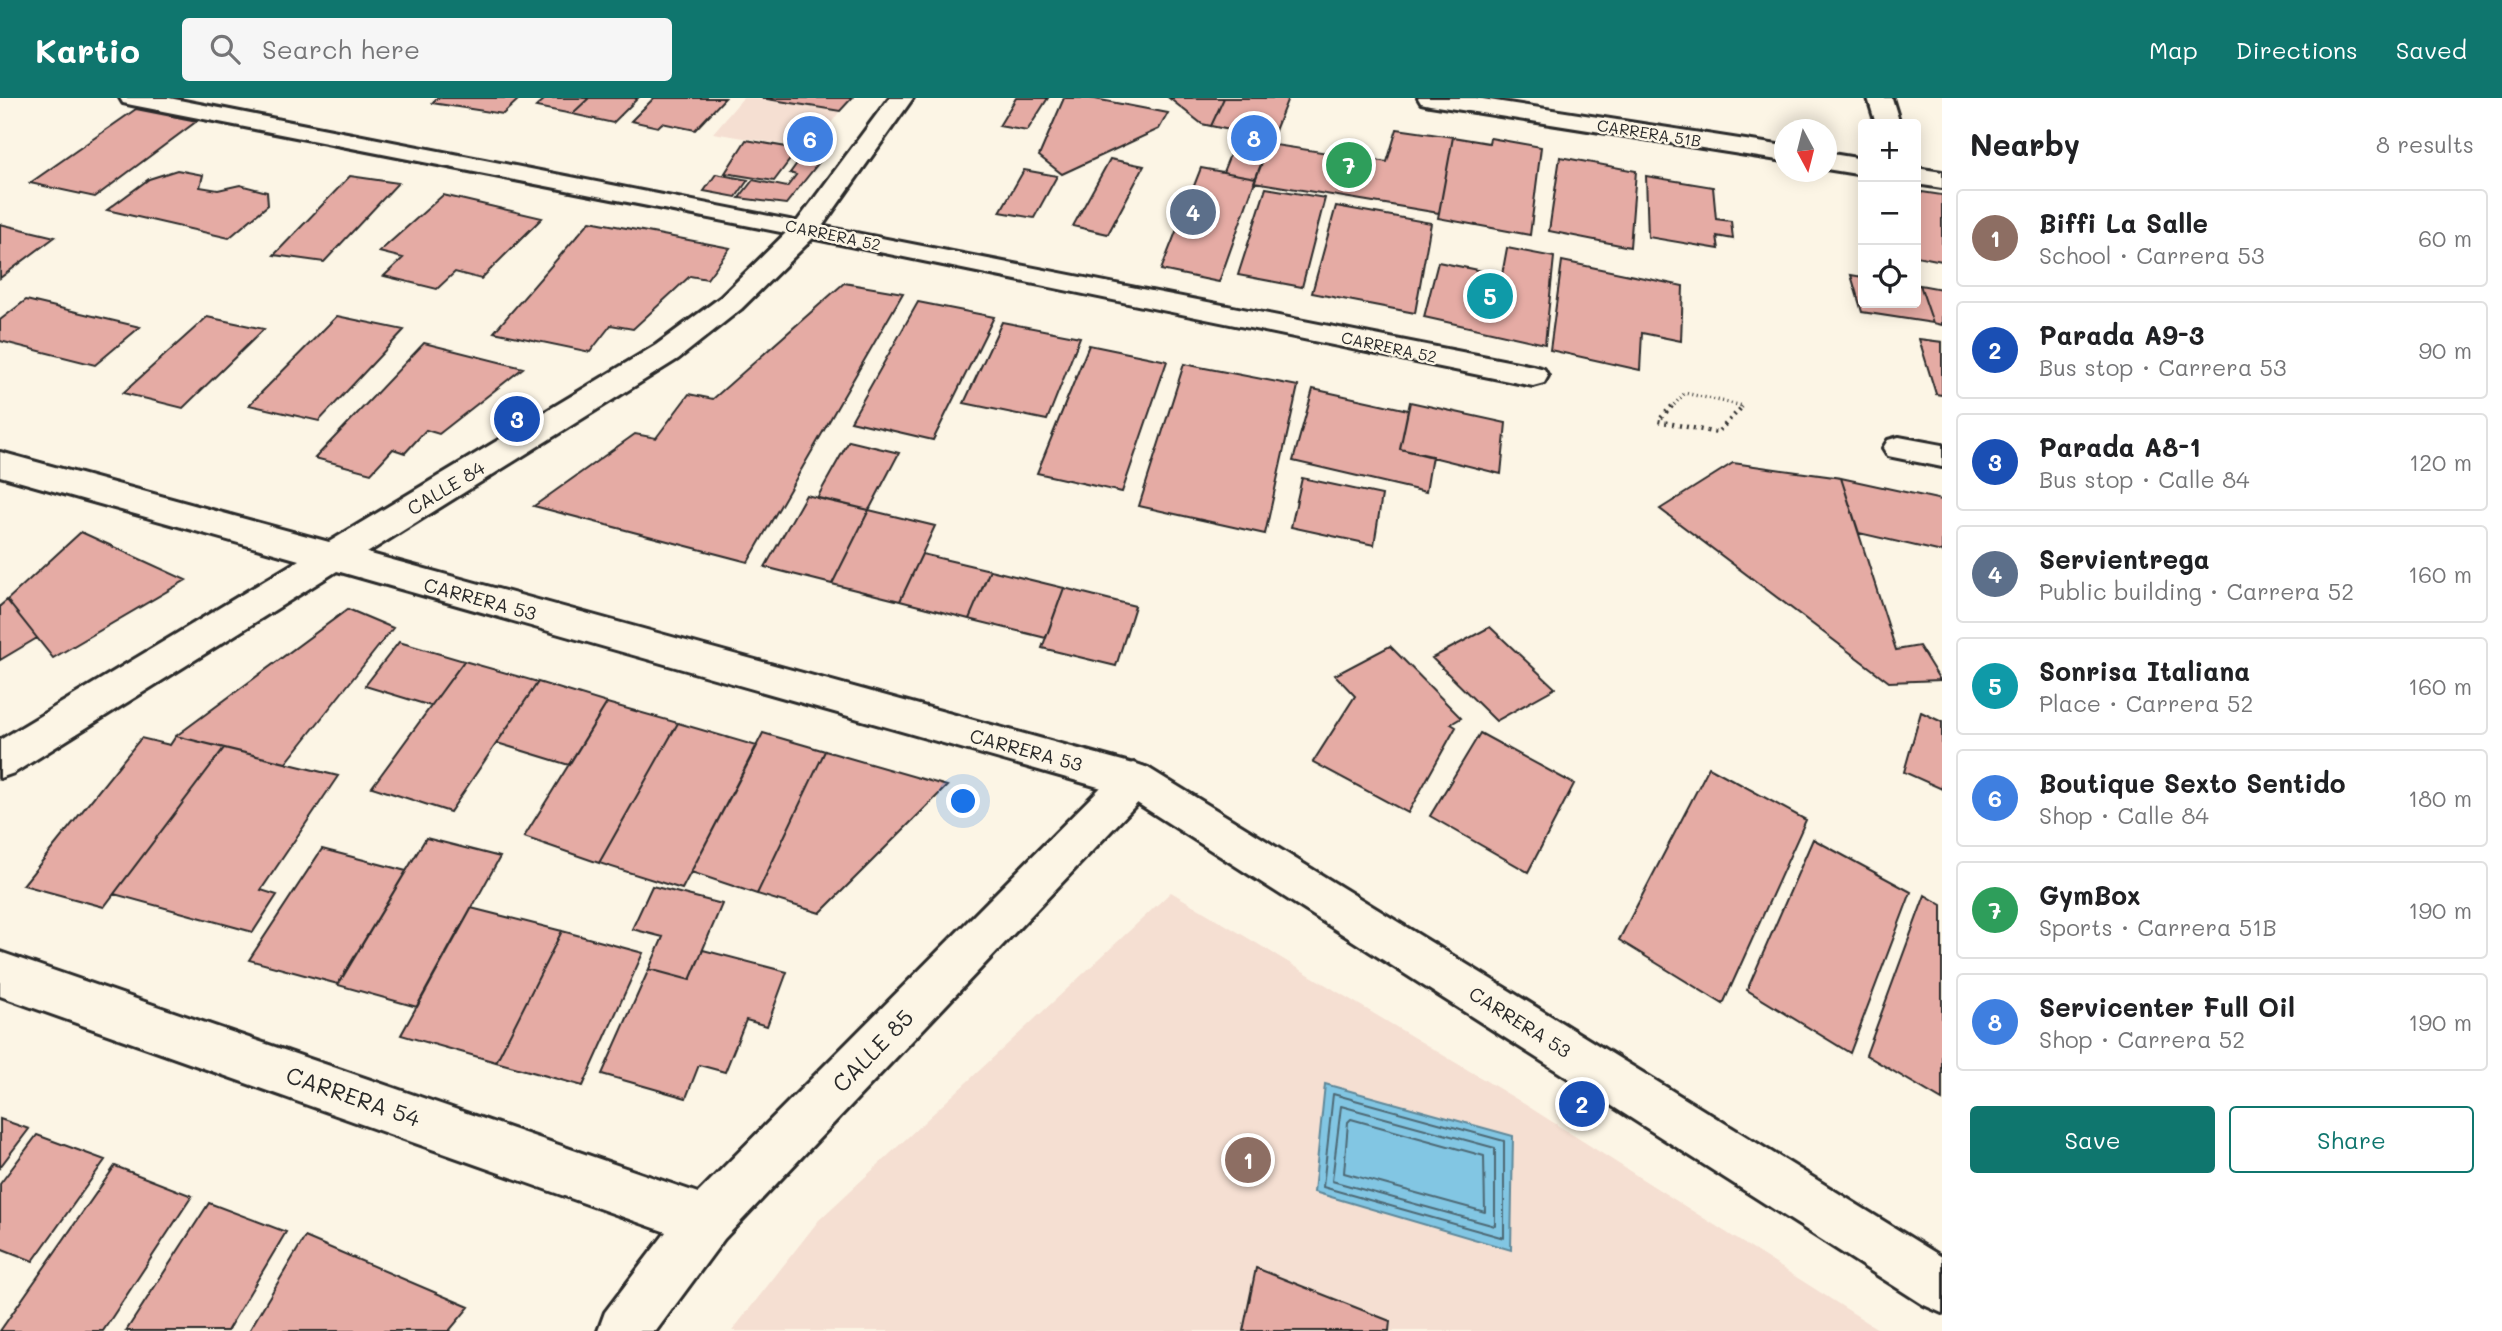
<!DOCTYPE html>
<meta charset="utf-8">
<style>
body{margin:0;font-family:Mali,sans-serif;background:#f6f6f6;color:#202124}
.controls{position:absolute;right:21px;top:21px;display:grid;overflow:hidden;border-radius:7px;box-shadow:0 4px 18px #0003}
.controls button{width:63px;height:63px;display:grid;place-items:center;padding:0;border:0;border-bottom:2px solid #e0e0e0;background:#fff;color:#202124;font:35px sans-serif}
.compass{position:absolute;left:1774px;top:21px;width:63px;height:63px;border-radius:50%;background:#fff;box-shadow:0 4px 18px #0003;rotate:173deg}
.you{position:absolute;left:964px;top:704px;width:24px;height:24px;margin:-18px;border:5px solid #fff;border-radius:50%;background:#1a73e8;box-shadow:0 0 0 10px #1a73e833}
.badge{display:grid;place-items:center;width:46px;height:46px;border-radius:50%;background:#0f766e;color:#fff;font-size:23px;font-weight:700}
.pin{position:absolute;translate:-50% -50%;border:4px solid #fff;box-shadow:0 2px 7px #0006}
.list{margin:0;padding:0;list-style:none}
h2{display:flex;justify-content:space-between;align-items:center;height:91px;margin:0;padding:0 28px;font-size:30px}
h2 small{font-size:23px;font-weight:400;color:#757577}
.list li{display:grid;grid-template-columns:46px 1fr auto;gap:21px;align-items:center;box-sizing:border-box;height:98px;margin:0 14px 14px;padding:0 14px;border:2px solid #e0e0e0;border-radius:7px}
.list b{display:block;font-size:26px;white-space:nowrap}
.list p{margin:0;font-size:23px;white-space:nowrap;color:#757577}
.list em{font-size:23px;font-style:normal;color:#757577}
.actions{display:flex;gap:14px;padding:21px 28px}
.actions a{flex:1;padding:16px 0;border:2px solid #0f766e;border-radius:7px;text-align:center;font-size:24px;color:#0f766e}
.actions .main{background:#0f766e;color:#fff}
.icon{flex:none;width:38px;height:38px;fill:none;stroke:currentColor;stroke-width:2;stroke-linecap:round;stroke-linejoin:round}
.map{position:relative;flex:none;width:1942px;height:1233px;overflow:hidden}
header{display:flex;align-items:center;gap:42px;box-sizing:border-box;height:98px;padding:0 35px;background:#0f766e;color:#fff}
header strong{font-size:33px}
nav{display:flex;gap:38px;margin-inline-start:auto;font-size:24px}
.search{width:490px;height:63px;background:#f6f6f6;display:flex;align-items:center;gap:18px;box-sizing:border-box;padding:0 24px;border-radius:7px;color:#757577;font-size:26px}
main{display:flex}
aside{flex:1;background:#fff}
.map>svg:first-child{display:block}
</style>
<header>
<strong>Kartio</strong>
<div class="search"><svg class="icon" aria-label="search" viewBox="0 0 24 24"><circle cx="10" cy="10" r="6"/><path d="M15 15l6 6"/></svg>Search here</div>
<nav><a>Map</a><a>Directions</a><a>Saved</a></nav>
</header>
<main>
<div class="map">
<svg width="1942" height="1233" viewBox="0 0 1942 1233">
<rect width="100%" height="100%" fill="#fcf5e5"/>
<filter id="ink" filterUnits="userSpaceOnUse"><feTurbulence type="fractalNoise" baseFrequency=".0143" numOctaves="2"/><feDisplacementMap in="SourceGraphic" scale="14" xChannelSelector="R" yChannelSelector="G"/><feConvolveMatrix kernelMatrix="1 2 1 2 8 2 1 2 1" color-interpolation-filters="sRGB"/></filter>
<g filter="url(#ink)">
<path fill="#f5dfd2" d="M 743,0 L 761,0 L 840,13 L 812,51 L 713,35 Z
M 1171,794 L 1518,1002 L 1881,1233 L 732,1233 L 819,1122 Z"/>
<path fill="#82c6e3" stroke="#5f8899" stroke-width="2" d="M 1325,986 L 1513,1038 L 1511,1152 L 1314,1094 Z"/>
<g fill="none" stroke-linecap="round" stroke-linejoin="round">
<path stroke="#4e6975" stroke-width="2" d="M 1333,996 L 1504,1043 L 1504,1140 L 1323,1089 Z
M 1341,1008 L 1495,1050 L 1495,1128 L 1332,1083 Z
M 1351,1021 L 1484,1058 L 1485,1114 L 1344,1075 L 1348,1024 Z"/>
</g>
<path fill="#e5aba4" stroke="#2b2b2b" stroke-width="2" d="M 437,0 L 520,0 L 503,16 L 432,5 Z
M 546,0 L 589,0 L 572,16 L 536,9 Z
M 589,0 L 638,0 L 613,25 L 572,16 Z
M 654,0 L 725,0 L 695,32 L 662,25 L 658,29 L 631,23 Z
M 761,0 L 852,0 L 840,13 Z
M 1016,0 L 1048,0 L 1027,33 L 999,28 Z
M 1064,0 L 1090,0 L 1168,15 L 1159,31 L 1062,76 L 1039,58 Z
M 1169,0 L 1224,0 L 1211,28 L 1202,26 Z
M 1224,0 L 1288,0 L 1256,80 L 1223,74 L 1239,34 L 1211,28 Z
M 136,11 L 197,23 L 95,99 L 30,85 Z
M 1397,31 L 1453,39 L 1439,115 L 1254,84 L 1269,46 L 1387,64 Z
M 1453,39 L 1489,45 L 1490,40 L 1541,49 L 1530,137 L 1438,120 Z
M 746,42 L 798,51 L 774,83 L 725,75 Z
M 808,50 L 828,53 L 786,106 L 739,100 L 753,82 L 787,89 L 796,77 L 790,75 Z
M 1560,59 L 1636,73 L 1630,149 L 1549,133 Z
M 1110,61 L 1144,68 L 1108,136 L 1073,128 Z
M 1201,70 L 1256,80 L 1219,184 L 1161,172 Z
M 177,72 L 203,77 L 200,89 L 218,92 L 240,87 L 267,94 L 268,107 L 229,140 L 107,112 L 149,81 Z
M 1024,72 L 1057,78 L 1034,120 L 1000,114 Z
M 716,76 L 748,82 L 736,99 L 704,93 Z
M 350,78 L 398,85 L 324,164 L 274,157 Z
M 1646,78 L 1713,89 L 1716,121 L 1731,123 L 1733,141 L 1717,138 L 1719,151 L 1648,139 Z
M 1266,90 L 1325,100 L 1302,189 L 1238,177 Z
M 1922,94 L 1942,97 L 1942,163 L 1916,158 L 1916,103 Z
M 443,97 L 542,120 L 481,181 L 455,174 L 437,191 L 384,178 L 403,160 L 379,154 Z
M 1336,108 L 1431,125 L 1415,215 L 1312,195 Z
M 590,123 L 730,150 L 707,181 L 690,178 L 633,231 L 611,227 L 590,254 L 494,234 Z
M 0,126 L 55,139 L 0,180 Z
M 1507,150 L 1554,159 L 1545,246 L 1424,219 L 1438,164 L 1502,177 Z
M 1562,163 L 1683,188 L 1681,243 L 1642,235 L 1640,272 L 1550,252 Z
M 1851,177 L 1863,179 L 1863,205 L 1916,205 L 1916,187 L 1920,187 L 1933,225 L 1862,214 Z
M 844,185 L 903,195 L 748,464 L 534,408 L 635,336 L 656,340 L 689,296 L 713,301 Z
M 1920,187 L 1942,191 L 1942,227 L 1933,225 Z
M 26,202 L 140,229 L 95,267 L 0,243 L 0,222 Z
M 918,204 L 994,219 L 933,342 L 851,323 Z
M 337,218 L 404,232 L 319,323 L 249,307 Z
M 207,219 L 264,231 L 183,310 L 123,295 Z
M 1002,224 L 1080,239 L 1047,322 L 964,305 Z
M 1919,241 L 1942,244 L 1942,297 L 1936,296 Z
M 424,245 L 523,270 L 439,336 L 426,332 L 405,355 L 393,351 L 371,375 L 315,360 Z
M 1089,247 L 1167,263 L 1122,394 L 1037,375 Z
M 1184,266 L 1298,288 L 1265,436 L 1139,408 Z
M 1313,291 L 1408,312 L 1400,351 L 1432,358 L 1426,394 L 1293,363 Z
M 1410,304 L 1506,325 L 1501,376 L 1400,351 Z
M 849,343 L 899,355 L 869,412 L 817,400 Z
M 1733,365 L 1841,380 L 1896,552 L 1919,548 L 1940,582 L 1889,584 L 1660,411 Z
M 1302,380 L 1382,397 L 1374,447 L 1291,429 Z
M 1841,380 L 1942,402 L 1942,454 L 1859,435 Z
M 806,397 L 869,412 L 832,486 L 765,469 Z
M 869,412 L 935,428 L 900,503 L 832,486 Z
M 81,434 L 186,482 L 53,560 L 7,502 Z
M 922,456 L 990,472 L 969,521 L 900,503 Z
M 990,472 L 1064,490 L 1046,540 L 969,521 Z
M 1064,490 L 1135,508 L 1116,568 L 1042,550 Z
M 7,502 L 37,540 L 0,562 L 0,508 Z
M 348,511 L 393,530 L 286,665 L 176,638 Z
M 1490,529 L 1555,590 L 1496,623 L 1432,560 Z
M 399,544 L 464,563 L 431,608 L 365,588 Z
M 1390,548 L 1461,620 L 1451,626 L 1456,629 L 1408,715 L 1313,664 L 1355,598 L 1335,577 Z
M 464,563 L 538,584 L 450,714 L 372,689 Z
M 538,584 L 607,605 L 569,667 L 497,645 Z
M 607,605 L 678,625 L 599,765 L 524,739 Z
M 1921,614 L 1942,624 L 1942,691 L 1904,674 Z
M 678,625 L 757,648 L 682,791 L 599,765 Z
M 763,635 L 825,653 L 757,796 L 691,774 Z
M 1480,635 L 1574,686 L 1528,774 L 1430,718 Z
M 176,638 L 224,650 L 104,809 L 23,787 L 141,640 L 170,647 Z
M 224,650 L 338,678 L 261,792 L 277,797 L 253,834 L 114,796 Z
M 825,653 L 947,688 L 820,815 L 757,796 Z
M 1709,669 L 1806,722 L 1723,906 L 1619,842 Z
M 426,740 L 500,759 L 417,909 L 338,887 Z
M 1813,741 L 1911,794 L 1850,955 L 1747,892 Z
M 322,751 L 406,773 L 338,886 L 249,862 Z
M 652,788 L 722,806 L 690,882 L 649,871 L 663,839 L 632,831 Z
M 1925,797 L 1942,807 L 1942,1002 L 1866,957 Z
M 471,810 L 562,833 L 496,964 L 401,937 Z
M 562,833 L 643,855 L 583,988 L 496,964 Z
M 703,852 L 787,874 L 767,928 L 746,922 L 725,974 L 699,967 L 686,1000 L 602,976 L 649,871 L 690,882 Z
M 0,1021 L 29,1031 L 0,1069 Z
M 37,1037 L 105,1062 L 33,1163 L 0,1150 L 0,1086 Z
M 115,1068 L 192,1098 L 103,1233 L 0,1233 Z
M 209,1105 L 286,1134 L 227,1233 L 126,1233 Z
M 305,1139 L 469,1209 L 449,1233 L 249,1233 Z
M 1256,1170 L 1390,1223 L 1389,1233 L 1243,1233 Z"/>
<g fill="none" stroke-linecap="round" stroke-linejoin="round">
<g stroke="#2b2b2b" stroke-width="6">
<path id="street" d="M 120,0 L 169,0 L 1533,268 L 1544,271 L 1548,278 L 1544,285 L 1533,288 L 806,139 L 132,7 L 123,5 Z
M 1868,0 L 1892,0 L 1900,26 L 1876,26 Z
M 1899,339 L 1942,347 L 1942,369 L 1888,358 L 1883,350 L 1888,342 Z
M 1134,665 L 1148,670 L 1154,682 L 1148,694 L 724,1141 L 656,1233 L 598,1233 L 605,1214 L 666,1134 L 0,898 L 0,854 L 698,1095 L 1120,670 Z"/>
</g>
<g stroke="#2b2b2b" stroke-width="6">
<path id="secondary" d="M 889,0 L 913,0 L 816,137 L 741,211 L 678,261 L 367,455 L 1148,670 L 1942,1159 L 1942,1215 L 1924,1207 L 1123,696 L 337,473 L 14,675 L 0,680 L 0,642 L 299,462 L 0,378 L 0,354 L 329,444 L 656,247 L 721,199 L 796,125 Z
M 1418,0 L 1476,0 L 1784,48 L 1784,63 L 1430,7 L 1421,5 Z
M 1826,55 L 1863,61 L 1863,77 L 1826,71 Z
M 1916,70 L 1942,74 L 1942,90 L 1916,86 Z"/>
</g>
<path stroke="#2b2b2b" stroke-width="3.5" stroke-dasharray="1 3.5" stroke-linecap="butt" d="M 1671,310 L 1685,295 L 1743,308 L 1741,310"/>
<path stroke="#2b2b2b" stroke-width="4.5" stroke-dasharray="2 5" stroke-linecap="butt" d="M 1672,308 L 1658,323 L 1717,335 L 1743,308"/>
<use href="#street" fill="#fcf5e5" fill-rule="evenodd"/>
<use href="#secondary" fill="#fcf5e5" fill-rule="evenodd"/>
</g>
</g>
<g text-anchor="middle" stroke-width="5" stroke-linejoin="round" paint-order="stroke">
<g font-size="16" fill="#2b2b2b" stroke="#fcf5e5">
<text transform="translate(1649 35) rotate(9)" y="6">CARRERA 51B</text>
<text transform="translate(833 137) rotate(12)" y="6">CARRERA 52</text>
<text transform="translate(1389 249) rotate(12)" y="6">CARRERA 52</text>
</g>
<g font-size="19" fill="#2b2b2b" stroke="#fcf5e5">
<text transform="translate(446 390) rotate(-31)" y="7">CALLE 84</text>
<text transform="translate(480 501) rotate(15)" y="7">CARRERA 53</text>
<text transform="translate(1026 652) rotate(15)" y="7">CARRERA 53</text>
<text transform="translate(1520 924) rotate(32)" y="7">CARRERA 53</text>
</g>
<g font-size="23" fill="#2b2b2b" stroke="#fcf5e5">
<text transform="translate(873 953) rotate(-46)" y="8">CALLE 85</text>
<text transform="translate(353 999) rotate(19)" y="8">CARRERA 54</text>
</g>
</g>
</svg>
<div class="controls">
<button>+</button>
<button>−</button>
<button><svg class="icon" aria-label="locate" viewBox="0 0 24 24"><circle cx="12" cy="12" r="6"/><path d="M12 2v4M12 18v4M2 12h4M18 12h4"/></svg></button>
</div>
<svg class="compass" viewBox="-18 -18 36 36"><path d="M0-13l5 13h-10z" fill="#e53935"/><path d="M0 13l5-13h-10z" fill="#757577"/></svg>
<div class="you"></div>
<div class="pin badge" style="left:1248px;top:1062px;background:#8d6e63">1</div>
<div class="pin badge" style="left:1582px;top:1006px;background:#1a4fb4">2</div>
<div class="pin badge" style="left:517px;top:321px;background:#1a4fb4">3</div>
<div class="pin badge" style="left:1193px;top:114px;background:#5c6f8a">4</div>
<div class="pin badge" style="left:1490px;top:198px;background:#0f9aa8">5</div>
<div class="pin badge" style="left:810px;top:41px;background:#3f7fe0">6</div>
<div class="pin badge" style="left:1349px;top:67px;background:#2e9e5b">7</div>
<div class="pin badge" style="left:1254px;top:40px;background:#3f7fe0">8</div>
</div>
<aside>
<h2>Nearby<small>8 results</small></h2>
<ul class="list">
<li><span class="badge" style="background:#8d6e63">1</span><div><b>Biffi La Salle</b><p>School · Carrera 53</p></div><em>60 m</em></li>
<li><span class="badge" style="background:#1a4fb4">2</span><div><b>Parada A9-3</b><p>Bus stop · Carrera 53</p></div><em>90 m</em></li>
<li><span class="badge" style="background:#1a4fb4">3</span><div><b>Parada A8-1</b><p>Bus stop · Calle 84</p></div><em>120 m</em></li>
<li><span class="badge" style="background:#5c6f8a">4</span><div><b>Servientrega</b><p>Public building · Carrera 52</p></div><em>160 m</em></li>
<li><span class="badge" style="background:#0f9aa8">5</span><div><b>Sonrisa Italiana</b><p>Place · Carrera 52</p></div><em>160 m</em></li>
<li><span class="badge" style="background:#3f7fe0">6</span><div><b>Boutique Sexto Sentido</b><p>Shop · Calle 84</p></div><em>180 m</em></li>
<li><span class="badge" style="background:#2e9e5b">7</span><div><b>GymBox</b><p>Sports · Carrera 51B</p></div><em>190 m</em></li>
<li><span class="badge" style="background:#3f7fe0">8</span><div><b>Servicenter Full Oil</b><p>Shop · Carrera 52</p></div><em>190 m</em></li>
</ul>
<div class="actions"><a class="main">Save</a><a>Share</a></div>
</aside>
</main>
